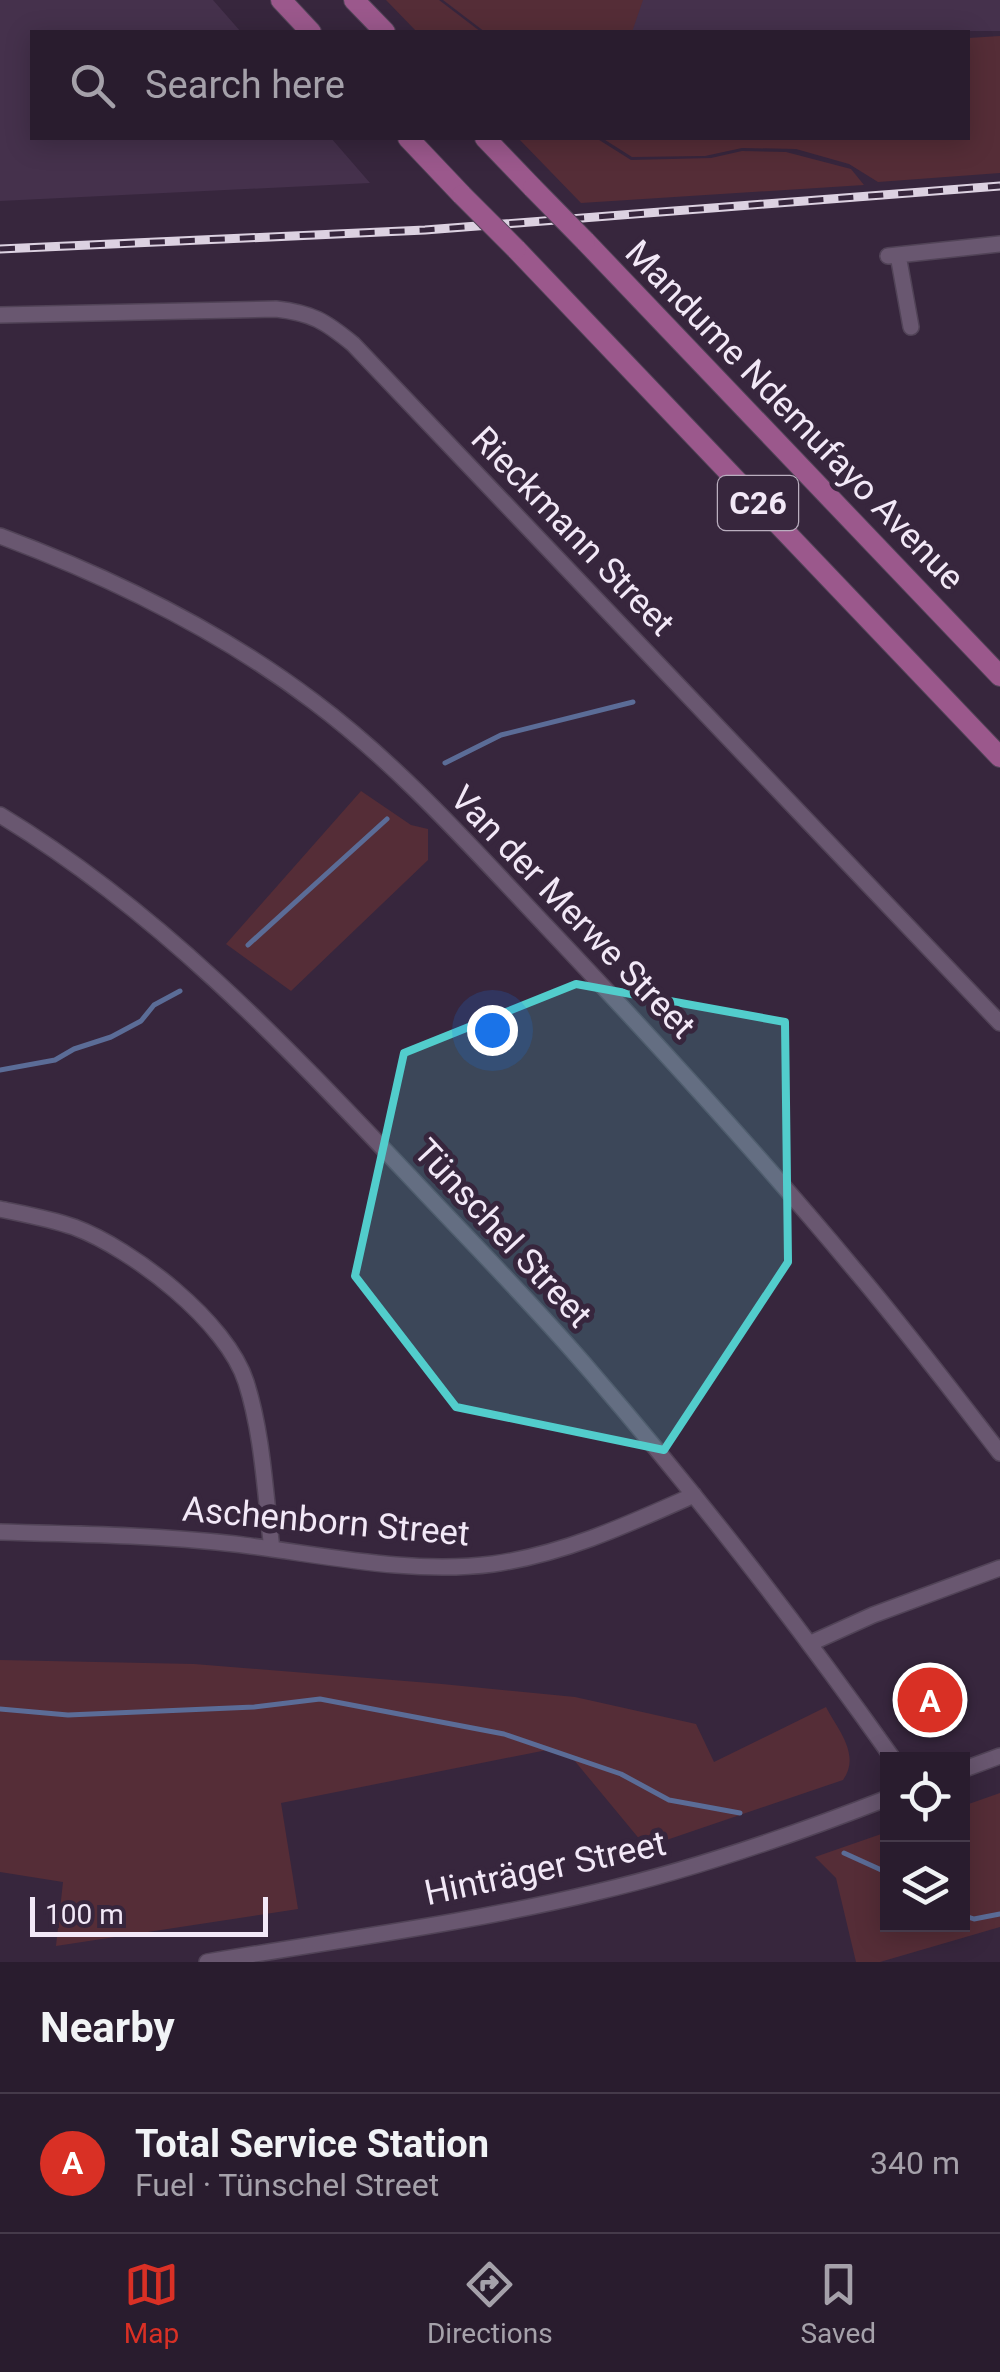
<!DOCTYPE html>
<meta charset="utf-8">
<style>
body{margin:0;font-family:Roboto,sans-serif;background:#312536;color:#f1f3f6}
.controls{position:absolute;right:30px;bottom:30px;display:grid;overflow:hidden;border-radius:0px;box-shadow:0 5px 25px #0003}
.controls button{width:90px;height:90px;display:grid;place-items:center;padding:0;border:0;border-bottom:2px solid #453a4a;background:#291c2e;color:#f1f3f6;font:50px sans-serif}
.scale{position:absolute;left:30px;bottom:25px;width:238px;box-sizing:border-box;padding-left:10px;border:5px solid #f2e8f7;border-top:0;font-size:28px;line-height:35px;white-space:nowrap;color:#f2e8f7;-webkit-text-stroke:8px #37263d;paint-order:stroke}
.you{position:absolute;left:492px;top:1030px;width:35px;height:35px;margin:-25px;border:8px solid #fff;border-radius:50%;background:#1a73e8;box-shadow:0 0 0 15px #1a73e833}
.badge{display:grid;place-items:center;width:65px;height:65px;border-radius:50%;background:#d93025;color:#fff;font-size:32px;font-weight:700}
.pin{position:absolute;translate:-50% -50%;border:5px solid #fff;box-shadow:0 2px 10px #0006}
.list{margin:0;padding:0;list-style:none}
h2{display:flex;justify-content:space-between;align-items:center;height:130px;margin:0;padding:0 40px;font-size:42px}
h2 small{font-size:32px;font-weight:400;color:#a5a1aa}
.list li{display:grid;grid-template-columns:65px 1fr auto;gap:30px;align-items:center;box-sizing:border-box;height:140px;padding:0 40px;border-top:2px solid #453a4a}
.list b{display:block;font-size:38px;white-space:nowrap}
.list p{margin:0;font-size:32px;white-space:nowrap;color:#a5a1aa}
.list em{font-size:32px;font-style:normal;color:#a5a1aa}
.icon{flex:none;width:55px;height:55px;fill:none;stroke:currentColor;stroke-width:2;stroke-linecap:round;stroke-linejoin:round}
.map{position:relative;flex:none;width:1000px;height:1962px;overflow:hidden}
.search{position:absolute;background:#291c2e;box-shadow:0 5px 25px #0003;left:30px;right:30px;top:30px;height:110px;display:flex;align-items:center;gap:25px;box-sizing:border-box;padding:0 35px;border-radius:0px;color:#a5a1aa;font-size:38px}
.sheet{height:270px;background:#291c2e}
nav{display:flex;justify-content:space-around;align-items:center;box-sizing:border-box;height:140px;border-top:2px solid #453a4a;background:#291c2e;font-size:28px;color:#a5a1aa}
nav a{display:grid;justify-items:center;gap:5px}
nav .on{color:#d93025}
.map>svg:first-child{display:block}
</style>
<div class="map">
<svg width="1000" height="1962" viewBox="0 0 1000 1962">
<rect width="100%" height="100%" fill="#37263d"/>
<path fill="#45314c" d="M 0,0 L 213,0 L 241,32 L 32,32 L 32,138 L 331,138 L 370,183 L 0,201 Z
M 624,0 L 1000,0 L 1000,31 L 614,32 Z"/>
<path fill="#552d37" d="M 386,0 L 439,0 L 481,32 L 417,32 Z
M 443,0 L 643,0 L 632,32 L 485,32 Z
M 1000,36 L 1000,173 L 878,182 L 849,164 L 796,149 L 742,148 L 705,156 L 632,157 L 602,138 L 968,138 L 968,38 Z
M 518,138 L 596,138 L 631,160 L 711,158 L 742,151 L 786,152 L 851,169 L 864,185 L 581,203 Z
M 361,791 L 411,825 L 428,829 L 428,860 L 291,991 L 226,944 Z
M 0,1660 L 194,1664 L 442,1684 L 575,1697 L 696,1724 L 714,1762 L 826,1707 C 838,1730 861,1755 843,1780 L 646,1847 L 569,1754 L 552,1749 L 281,1803 L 298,1909 L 56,1946 L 63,1882 L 0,1872 Z
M 1000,1793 L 1000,1927 L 880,1962 L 856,1962 L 836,1878 L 815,1857 L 887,1832 L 888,1924 L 962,1924 L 963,1806 Z"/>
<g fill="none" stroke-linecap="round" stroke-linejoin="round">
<path stroke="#5b6c97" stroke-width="5" d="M 445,763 L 501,735 L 633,702
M 248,945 L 387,819
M 0,1070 L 55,1060 L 74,1049 L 111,1037 L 141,1021 L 154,1005 L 180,991
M 0,1709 L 68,1715 L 254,1707 L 320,1699 L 504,1734 L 621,1774 L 669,1800 L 740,1813
M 844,1853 L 888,1873
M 962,1915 L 974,1919 L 1000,1914"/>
<g stroke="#514357" stroke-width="18">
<path id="minor" d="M 898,255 L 911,327
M 888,256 L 1000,244
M 0,315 L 276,309 C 312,313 325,321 353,344 L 1000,1023
M 0,536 C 110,577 219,630 313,701 C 400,766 472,848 546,926 C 652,1038 756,1151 854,1269 C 905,1329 952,1391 1000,1453
M 0,815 C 159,911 285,1045 412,1179 C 472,1243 535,1306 592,1373 C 699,1497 799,1626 894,1760
M 0,1209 C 24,1214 51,1219 74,1227 C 133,1249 227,1322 246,1382 C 263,1435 265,1494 272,1549
M 0,1532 C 79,1534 157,1535 235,1544 C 319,1554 409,1575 493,1564 C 564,1554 629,1524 694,1495
M 811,1643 L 873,1615 L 1000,1568
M 962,1770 L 1000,1756
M 207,1962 C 337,1940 469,1923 597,1892 C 696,1869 793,1835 888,1798"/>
</g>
<g stroke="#514357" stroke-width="22">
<path id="major" d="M 281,0 L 311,32
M 354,0 L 385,32
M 408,138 L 462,195
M 485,138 L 533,188
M 585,241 L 1000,676
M 516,249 L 1000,757"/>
</g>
<use href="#minor" stroke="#695770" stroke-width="15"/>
<use href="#major" stroke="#9b588c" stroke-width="20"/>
<g stroke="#dcd1e1" stroke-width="9">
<path id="rail" d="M 0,249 L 425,230 L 1000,186"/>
</g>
<use href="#rail" stroke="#37263d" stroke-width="5" stroke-dasharray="15" stroke-linecap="butt"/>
<g stroke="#514357" stroke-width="22" stroke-linecap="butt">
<path id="major-bridge" d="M 533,188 L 585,241
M 462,195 L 516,249"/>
</g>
<use href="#major-bridge" stroke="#9b588c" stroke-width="20"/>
</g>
<path fill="#52cdcc" fill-opacity="0.2" stroke="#52cdcc" stroke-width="8" stroke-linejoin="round" d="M 576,984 L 785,1022 L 788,1262 L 664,1450 L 456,1407 L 355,1276 L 404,1053 Z"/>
<g text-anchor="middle" stroke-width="10" stroke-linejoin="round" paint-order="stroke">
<rect fill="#37263d" stroke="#baaebf" stroke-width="2.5" x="718" y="476" width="80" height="54" rx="8"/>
<g font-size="32" font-weight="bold" fill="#f2e8f7">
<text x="758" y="514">C26</text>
</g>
<g font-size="35" fill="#f2e8f7" stroke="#37263d">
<text transform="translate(795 415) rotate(46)" y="12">Mandume Ndemufayo Avenue</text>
<text transform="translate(573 531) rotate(46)" y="12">Rieckmann Street</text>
<text transform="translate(573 912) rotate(46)" y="12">Van der Merwe Street</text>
<text transform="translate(503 1233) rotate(47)" y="12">Tünschel Street</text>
<text transform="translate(326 1521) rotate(5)" y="12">Aschenborn Street</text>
<text transform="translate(545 1868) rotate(-12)" y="12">Hinträger Street</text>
</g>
</g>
</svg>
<div class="controls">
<button><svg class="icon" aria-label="locate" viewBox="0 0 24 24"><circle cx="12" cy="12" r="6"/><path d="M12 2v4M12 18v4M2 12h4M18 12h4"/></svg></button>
<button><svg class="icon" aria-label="layers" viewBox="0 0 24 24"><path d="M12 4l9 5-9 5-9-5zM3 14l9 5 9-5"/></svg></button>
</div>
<div class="scale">100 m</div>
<div class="you"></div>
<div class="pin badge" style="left:930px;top:1700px">A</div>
<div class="search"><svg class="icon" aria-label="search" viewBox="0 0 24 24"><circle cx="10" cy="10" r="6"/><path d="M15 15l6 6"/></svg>Search here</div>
</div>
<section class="sheet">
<h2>Nearby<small></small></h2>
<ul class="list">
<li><span class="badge">A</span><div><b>Total Service Station</b><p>Fuel · Tünschel Street</p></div><em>340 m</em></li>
</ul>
</section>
<nav>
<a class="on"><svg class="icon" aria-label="map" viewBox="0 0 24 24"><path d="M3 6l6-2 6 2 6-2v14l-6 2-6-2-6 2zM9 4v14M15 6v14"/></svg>Map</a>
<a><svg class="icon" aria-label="directions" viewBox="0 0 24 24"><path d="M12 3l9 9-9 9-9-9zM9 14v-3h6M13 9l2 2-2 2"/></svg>Directions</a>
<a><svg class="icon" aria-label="saved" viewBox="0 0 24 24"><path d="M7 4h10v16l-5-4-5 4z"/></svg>Saved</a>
</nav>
